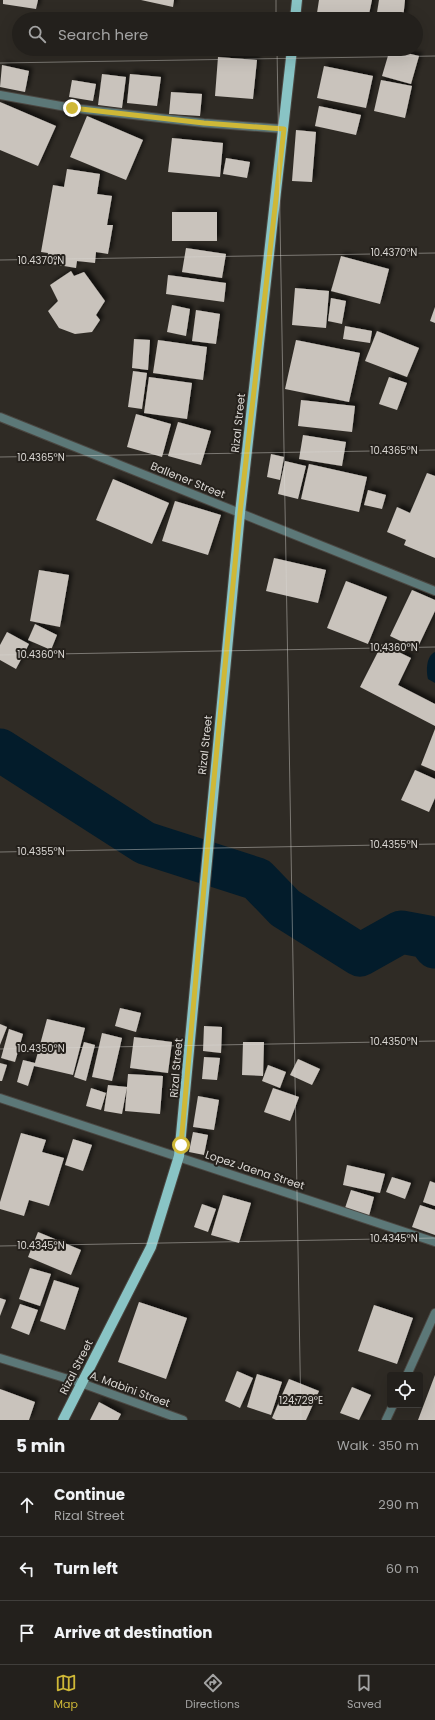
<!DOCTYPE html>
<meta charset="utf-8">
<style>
body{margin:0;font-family:Poppins,sans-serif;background:#2b2825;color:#f1f3f6}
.controls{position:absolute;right:12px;bottom:12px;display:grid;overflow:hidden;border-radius:4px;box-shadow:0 4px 16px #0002}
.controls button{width:36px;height:36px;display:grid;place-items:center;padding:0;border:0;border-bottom:1px solid #403e3b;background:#23201c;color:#f1f3f6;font:20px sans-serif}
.stop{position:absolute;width:12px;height:12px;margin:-9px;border:3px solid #cfb837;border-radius:50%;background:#fff}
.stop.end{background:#cfb837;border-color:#fff;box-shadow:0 1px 4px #0008}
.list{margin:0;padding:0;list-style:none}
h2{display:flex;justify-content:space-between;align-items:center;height:52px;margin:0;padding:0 16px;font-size:17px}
h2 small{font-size:13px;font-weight:400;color:#a3a3a3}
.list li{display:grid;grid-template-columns:26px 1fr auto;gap:12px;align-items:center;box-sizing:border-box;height:64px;padding:0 16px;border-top:1px solid #403e3b}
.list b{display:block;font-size:15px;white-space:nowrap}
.list p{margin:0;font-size:13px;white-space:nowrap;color:#a3a3a3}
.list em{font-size:13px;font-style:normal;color:#a3a3a3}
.icon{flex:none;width:22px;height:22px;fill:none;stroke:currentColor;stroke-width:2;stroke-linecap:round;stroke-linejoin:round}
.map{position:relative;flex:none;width:435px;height:1420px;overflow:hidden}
.search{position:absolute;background:#23201c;box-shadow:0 4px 16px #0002;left:12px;right:12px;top:12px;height:44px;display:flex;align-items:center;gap:10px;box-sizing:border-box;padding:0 14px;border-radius:22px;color:#a3a3a3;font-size:15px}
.sheet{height:244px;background:#23201c}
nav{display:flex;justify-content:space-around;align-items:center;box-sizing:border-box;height:56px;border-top:1px solid #403e3b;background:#23201c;font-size:11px;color:#a3a3a3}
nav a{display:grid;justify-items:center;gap:2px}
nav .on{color:#cfb837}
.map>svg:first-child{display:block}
</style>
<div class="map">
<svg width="435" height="1420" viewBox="0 0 435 1420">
<defs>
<filter id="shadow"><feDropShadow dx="3.5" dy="-3.5" stdDeviation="2" flood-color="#0009"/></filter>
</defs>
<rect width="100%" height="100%" fill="#2f2b25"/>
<path fill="#031c2b" d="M 435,652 L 435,683 L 428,679 C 426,671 426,656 435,652 Z"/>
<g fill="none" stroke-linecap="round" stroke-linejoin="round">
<path stroke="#031c2b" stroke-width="43" d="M 0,750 L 145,843 L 257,879 L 285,908 L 360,955 L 401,932 L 428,937 L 435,947"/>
</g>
<path fill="#c9c3bc" filter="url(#shadow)" d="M 3,0 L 38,0 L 36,9 L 3,4 Z
M 141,0 L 174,0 L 173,7 Z
M 319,0 L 372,0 L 368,19 L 353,19 L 317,13 Z
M 379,0 L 405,0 L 403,19 L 376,19 Z
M 390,49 L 419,56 L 411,84 L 382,76 Z
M 218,57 L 257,60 L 253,99 L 215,96 Z
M 2,65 L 29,71 L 25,92 L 0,87 Z
M 324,66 L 373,76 L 366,108 L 317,98 Z
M 102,74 L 126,77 L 122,108 L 98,105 Z
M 130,74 L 161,77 L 157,106 L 127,103 Z
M 72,80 L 96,84 L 93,101 L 69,97 Z
M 381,80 L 412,86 L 405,118 L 374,111 Z
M 171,92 L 202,94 L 200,116 L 169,114 Z
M 0,102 L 56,126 L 38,166 L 0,150 Z
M 319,106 L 361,115 L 356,135 L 315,126 Z
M 87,116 L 143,140 L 126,180 L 70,157 Z
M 296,130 L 316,132 L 312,182 L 292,181 Z
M 172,138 L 223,143 L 220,177 L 168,172 Z
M 226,158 L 250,162 L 247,178 L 223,174 Z
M 67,169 L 100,174 L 97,194 L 112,196 L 107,225 L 113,225 L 108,254 L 96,252 L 95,263 L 77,261 L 76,268 L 46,263 L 48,253 L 41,252 L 53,185 L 64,187 Z
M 172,212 L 217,212 L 217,241 L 172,241 Z
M 186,248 L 226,254 L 222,278 L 182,272 Z
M 341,256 L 389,269 L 380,304 L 331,291 Z
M 71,271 L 74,276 L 84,272 L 105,301 L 96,315 L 100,320 L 92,332 L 75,334 L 59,328 L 48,311 L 58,301 L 50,285 Z
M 168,275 L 226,283 L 224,302 L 166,294 Z
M 295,288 L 329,291 L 326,328 L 292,325 Z
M 331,298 L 346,301 L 342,324 L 328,321 Z
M 172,305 L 190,309 L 186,336 L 167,332 Z
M 435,307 L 435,323 L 430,321 Z
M 196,310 L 220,314 L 216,344 L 192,341 Z
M 345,326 L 372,331 L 370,343 L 343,339 Z
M 377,331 L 419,348 L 407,377 L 365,361 Z
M 134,339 L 150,340 L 148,370 L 132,368 Z
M 158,340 L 207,347 L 203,380 L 153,373 Z
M 296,340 L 360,353 L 349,402 L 285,389 Z
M 133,371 L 147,373 L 142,409 L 128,407 Z
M 149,377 L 192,383 L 187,419 L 144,413 Z
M 389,377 L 407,383 L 397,410 L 379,404 Z
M 301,400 L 355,406 L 352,432 L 298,426 Z
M 136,414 L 171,424 L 162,457 L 127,447 Z
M 178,422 L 211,431 L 201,465 L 168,456 Z
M 303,435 L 346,442 L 342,466 L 299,459 Z
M 271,454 L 284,457 L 280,480 L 267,477 Z
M 285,461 L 306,466 L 298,499 L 278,494 Z
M 309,464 L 367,477 L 359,512 L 301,499 Z
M 427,473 L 435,476 L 435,558 L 404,545 L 406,540 L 387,532 L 397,507 L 410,513 Z
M 113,479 L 169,503 L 152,544 L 96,520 Z
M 368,490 L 386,495 L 382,509 L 364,505 Z
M 175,501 L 221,515 L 208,555 L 162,541 Z
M 274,558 L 326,570 L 318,603 L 266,591 Z
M 39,570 L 69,575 L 60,627 L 30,621 Z
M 346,581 L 387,597 L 368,644 L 327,628 Z
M 412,590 L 435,600 L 435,611 L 417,649 L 390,636 Z
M 35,624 L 57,635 L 51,650 L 28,640 Z
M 7,632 L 29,644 L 16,669 L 0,660 L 0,645 Z
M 382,644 L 411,658 L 398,685 L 435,704 L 435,726 L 360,687 Z
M 435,729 L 435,771 L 421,765 Z
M 415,770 L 435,779 L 435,798 L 429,812 L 401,800 Z
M 120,1008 L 141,1013 L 136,1032 L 115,1026 Z
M 47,1019 L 85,1028 L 73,1075 L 34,1066 L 28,1086 L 17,1082 L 23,1060 L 35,1063 Z
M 0,1024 L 7,1027 L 0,1045 Z
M 204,1026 L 222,1027 L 221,1053 L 203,1051 Z
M 9,1029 L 23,1034 L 15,1062 L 1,1058 Z
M 102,1033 L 122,1038 L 112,1081 L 92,1077 Z
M 134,1037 L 172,1042 L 168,1073 L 130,1068 Z
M 84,1042 L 95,1045 L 86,1081 L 74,1077 Z
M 243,1042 L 264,1042 L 263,1076 L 242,1075 Z
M 204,1057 L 220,1058 L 217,1080 L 202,1079 Z
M 298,1059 L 320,1069 L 312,1085 L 290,1075 Z
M 0,1063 L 7,1065 L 2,1081 L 0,1081 Z
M 268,1065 L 286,1072 L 280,1088 L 262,1081 Z
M 128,1074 L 163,1076 L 160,1114 L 125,1111 Z
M 108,1085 L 127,1087 L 122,1114 L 104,1111 Z
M 91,1088 L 106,1093 L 101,1110 L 86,1106 Z
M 273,1088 L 299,1097 L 290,1121 L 264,1112 Z
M 198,1096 L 219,1100 L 214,1130 L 193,1127 Z
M 193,1132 L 208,1135 L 204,1155 L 189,1152 Z
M 21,1133 L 46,1140 L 42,1152 L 64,1158 L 49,1206 L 29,1200 L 24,1216 L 0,1209 L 0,1202 Z
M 73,1139 L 92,1145 L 83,1171 L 65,1165 Z
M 347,1165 L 385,1174 L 380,1193 L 343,1185 Z
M 392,1177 L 411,1183 L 405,1199 L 386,1192 Z
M 430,1181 L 435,1183 L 435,1206 L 423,1202 Z
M 351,1190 L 374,1197 L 369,1216 L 345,1208 Z
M 223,1195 L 251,1203 L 239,1243 L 211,1235 Z
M 202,1204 L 216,1209 L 208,1232 L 194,1227 Z
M 420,1205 L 435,1210 L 435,1235 L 412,1227 Z
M 38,1232 L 81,1250 L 71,1275 L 28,1257 Z
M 30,1268 L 51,1274 L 40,1306 L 19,1299 Z
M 54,1280 L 79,1288 L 65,1330 L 40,1321 Z
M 0,1298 L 6,1300 L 0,1316 Z
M 139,1302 L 187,1318 L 166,1379 L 118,1362 Z
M 20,1304 L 38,1310 L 29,1335 L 11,1328 Z
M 374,1305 L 413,1318 L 397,1364 L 358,1351 Z
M 237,1371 L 253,1378 L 240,1408 L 225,1401 Z
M 257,1374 L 282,1382 L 271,1415 L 247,1407 Z
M 435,1375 L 435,1420 L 418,1420 Z
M 289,1379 L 319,1391 L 306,1420 L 276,1420 L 272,1418 Z
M 352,1387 L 371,1395 L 359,1420 L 340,1413 Z
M 0,1389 L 35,1402 L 29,1420 L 0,1420 Z
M 99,1402 L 121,1414 L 118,1420 L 90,1420 Z"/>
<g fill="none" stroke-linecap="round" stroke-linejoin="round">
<g stroke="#4a4641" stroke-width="10">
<path id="minor" d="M 0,95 L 72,108 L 204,123 L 284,129
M 0,417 L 435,591
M 0,1098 L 435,1242
M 0,1358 L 81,1383 L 183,1420
M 407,1375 L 435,1313
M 386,1420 L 393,1405"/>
</g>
<g stroke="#4a4641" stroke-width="12">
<path id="primary" d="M 295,19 L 297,0
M 63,1420 L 151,1247 L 179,1156 L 240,513 L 292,49"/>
</g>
<use href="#minor" stroke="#5c7878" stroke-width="8"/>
<use href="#primary" stroke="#89c4c5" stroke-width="10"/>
</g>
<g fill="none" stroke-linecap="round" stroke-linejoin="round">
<path stroke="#cfb837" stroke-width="5" d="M 72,108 L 204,123 L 284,129 L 240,513 L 210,820 L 181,1145"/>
</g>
<path fill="none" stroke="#d9d6d2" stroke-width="1" stroke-opacity="0.45" d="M 276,0 L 276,19M 277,49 L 301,1420M 0,63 L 435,56M 0,260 L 435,253M 0,457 L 435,450M 0,655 L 435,647M 0,852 L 435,844M 0,1049 L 435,1041M 0,1246 L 435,1238"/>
<g text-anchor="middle" stroke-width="4" stroke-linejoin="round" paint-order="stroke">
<g font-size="11" fill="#d9d6d2" stroke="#25211c">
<text transform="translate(238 423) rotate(-84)" y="4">Rizal Street</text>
<text transform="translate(188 480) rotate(22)" y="4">Ballener Street</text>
<text transform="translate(205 745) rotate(-84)" y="4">Rizal Street</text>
<text transform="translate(176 1068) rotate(-85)" y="4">Rizal Street</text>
<text transform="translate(255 1170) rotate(18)" y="4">Lopez Jaena Street</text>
<text transform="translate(76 1367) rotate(-63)" y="4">Rizal Street</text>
<text transform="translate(130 1389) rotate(20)" y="4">A. Mabini Street</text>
</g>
</g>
<g font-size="10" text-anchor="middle" fill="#d9d6d2" stroke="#25211c" stroke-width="4" stroke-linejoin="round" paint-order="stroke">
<text x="394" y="256">10.4370°N</text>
<text x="41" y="264">10.4370°N</text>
<text x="394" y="454">10.4365°N</text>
<text x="41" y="461">10.4365°N</text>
<text x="394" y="651">10.4360°N</text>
<text x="41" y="658">10.4360°N</text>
<text x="394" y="848">10.4355°N</text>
<text x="41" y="855">10.4355°N</text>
<text x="394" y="1045">10.4350°N</text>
<text x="41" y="1052">10.4350°N</text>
<text x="394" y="1242">10.4345°N</text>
<text x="41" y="1249">10.4345°N</text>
<text x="301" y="1404">124.729°E</text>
</g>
</svg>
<div class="controls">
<button><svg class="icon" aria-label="locate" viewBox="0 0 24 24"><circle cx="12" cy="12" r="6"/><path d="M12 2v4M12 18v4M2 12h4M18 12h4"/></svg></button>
</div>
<div class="stop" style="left:181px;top:1145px"></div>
<div class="stop end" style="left:72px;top:108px"></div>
<div class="search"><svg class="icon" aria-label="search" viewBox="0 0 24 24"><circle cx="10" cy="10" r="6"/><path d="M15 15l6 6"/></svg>Search here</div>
</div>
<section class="sheet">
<h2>5 min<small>Walk · 350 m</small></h2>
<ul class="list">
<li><svg class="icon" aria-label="ahead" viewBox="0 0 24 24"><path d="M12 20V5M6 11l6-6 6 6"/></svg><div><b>Continue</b><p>Rizal Street</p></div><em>290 m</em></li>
<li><svg class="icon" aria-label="left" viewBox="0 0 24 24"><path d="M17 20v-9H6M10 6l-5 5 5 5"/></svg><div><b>Turn left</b></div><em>60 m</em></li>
<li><svg class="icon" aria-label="arrive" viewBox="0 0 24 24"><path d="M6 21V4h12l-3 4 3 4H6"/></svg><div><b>Arrive at destination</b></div></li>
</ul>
</section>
<nav>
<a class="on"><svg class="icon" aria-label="map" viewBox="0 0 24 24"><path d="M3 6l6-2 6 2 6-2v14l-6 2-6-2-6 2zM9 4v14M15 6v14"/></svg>Map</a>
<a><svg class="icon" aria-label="directions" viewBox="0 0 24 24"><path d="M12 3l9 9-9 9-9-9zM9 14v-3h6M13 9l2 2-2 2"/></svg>Directions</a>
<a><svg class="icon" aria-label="saved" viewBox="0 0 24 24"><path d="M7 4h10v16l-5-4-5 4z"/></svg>Saved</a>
</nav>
